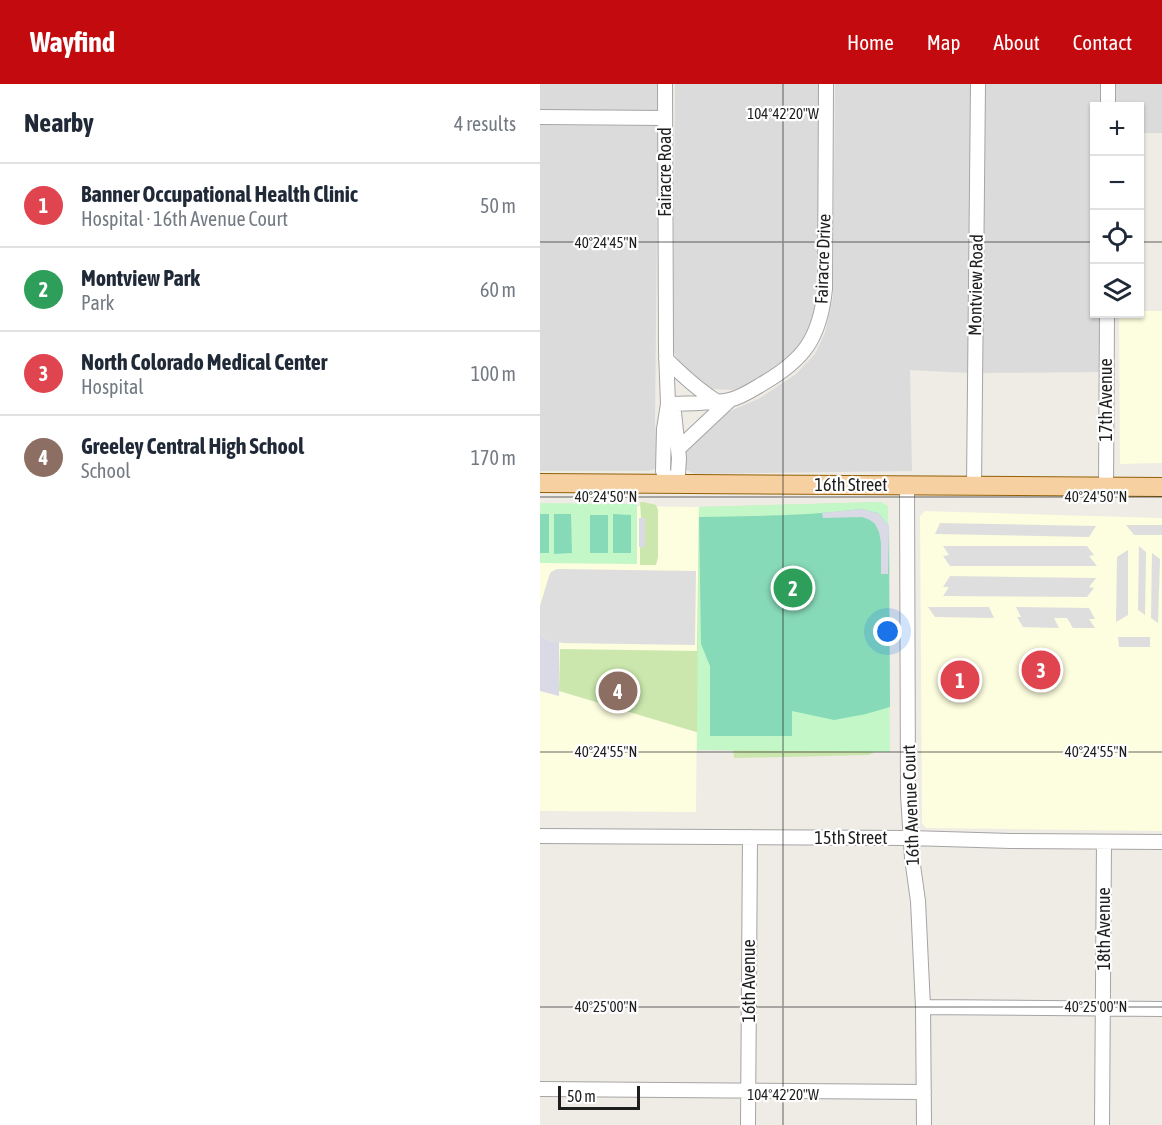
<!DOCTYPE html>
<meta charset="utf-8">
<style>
body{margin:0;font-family:"Asap Condensed",sans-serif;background:#f2f2f3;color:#1f2937}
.controls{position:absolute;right:18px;top:18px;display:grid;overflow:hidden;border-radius:0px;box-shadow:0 2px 4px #0004}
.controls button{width:54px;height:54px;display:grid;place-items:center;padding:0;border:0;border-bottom:2px solid #e0e1e3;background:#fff;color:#1f2937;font:30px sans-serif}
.scale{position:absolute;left:18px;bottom:15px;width:82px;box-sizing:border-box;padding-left:6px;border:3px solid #1e1e1e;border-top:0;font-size:16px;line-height:21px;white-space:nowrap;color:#1e1e1e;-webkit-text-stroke:4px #fff;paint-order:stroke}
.you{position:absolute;left:348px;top:548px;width:21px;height:21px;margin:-15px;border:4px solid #fff;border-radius:50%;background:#1a73e8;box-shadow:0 0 0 9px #1a73e833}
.badge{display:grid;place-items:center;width:39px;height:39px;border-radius:50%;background:#c30a0e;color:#fff;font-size:20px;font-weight:700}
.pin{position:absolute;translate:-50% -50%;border:3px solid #fff;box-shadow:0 2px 6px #0006}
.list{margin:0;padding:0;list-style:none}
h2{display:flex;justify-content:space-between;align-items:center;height:78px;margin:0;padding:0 24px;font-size:26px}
h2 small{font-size:20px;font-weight:400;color:#747a83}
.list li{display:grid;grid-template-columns:39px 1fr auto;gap:18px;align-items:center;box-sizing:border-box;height:84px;padding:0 24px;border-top:2px solid #e0e1e3}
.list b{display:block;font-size:22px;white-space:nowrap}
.list p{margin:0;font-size:20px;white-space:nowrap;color:#747a83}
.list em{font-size:20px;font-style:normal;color:#747a83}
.icon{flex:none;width:33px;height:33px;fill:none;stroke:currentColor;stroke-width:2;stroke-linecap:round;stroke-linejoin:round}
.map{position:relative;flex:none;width:622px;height:1041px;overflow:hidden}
header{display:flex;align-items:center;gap:36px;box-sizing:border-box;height:84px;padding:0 30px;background:#c30a0e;color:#fff}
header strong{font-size:28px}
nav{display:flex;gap:33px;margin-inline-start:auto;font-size:21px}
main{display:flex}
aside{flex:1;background:#fff}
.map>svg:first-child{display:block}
</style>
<header>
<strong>Wayfind</strong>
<nav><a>Home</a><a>Map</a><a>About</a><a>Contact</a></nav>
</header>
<main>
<aside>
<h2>Nearby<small>4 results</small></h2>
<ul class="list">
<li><span class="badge" style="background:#e0444e">1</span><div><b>Banner Occupational Health Clinic</b><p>Hospital · 16th Avenue Court</p></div><em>50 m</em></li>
<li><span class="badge" style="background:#2e9e5b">2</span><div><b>Montview Park</b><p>Park</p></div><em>60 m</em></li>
<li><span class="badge" style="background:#e0444e">3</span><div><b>North Colorado Medical Center</b><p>Hospital</p></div><em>100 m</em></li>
<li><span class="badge" style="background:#8d6e63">4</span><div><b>Greeley Central High School</b><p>School</p></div><em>170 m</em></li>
</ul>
</aside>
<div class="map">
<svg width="622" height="1041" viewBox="0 0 622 1041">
<rect width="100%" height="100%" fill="#efebe5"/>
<path fill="#dcdbdb" d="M 0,0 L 120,0 L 119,29 L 0,28 Z
M 135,0 L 280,0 L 276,222 L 266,257 L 241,286 L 212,299 L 192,306 L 170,305 L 145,291 L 133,266 Z
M 295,0 L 432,0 L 429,289 L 370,286 L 372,387 L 155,390 L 144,385 L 142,368 L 162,346 L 186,329 L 220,314 L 256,290 L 275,270 L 285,249 L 293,213 Z
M 445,0 L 562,0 L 561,22 L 554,22 L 554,230 L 559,230 L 559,288 L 442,289 Z
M 574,0 L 622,0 L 622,49 L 600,49 L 600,22 L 574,22 Z
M 0,41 L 118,42 L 115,338 L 117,367 L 120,372 L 117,384 L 109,387 L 0,387 Z"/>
<path fill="#fdfddf" d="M 600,227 L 622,227 L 622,379 L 580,380 L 579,230 L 600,230 Z
M 0,421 L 159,423 L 156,728 L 0,727 Z
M 385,427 L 622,434 L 622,747 L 386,744 L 382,739 L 380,432 Z"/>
<path fill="#cbe7ad" d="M 100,418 C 106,418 111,420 116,421 L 118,426 L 118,473 L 116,481 L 100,481 L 100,463 L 104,463 L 105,434 L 101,434 Z
M 341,418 L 342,663 L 329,671 L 194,674 L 193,659 L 19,607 L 20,565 L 157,567 L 159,423 Z"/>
<path fill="#c4f7c7" d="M 341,418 L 348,422 L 350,668 L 157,666 L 159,423 Z
M 0,419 L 97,420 L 97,480 L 0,479 Z"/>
<path fill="#87dab8" d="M 321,425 L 338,429 L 349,442 L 350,623 L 326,630 L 294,636 L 252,627 L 252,652 L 170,652 L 170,582 L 161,560 L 159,433 C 213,432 267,432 321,425 Z
M 0,430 L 9,430 L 9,469 L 0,469 Z
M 14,430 L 31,430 L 32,469 L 14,470 Z
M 73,430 L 91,431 L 91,469 L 73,469 Z
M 50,431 L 68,431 L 68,469 L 50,469 Z"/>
<path fill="#dedede" d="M 400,439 L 556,442 L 549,453 L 395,450 Z
M 586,441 L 622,441 L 622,451 L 594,451 Z
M 403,462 L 547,462 L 554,471 L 549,472 L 557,482 L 410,482 L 403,472 L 409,471 Z
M 599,462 L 606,468 L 605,531 L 598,526 Z
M 588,466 L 588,531 L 576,538 L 577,473 Z
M 612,469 L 620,475 L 618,539 L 611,534 Z
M 17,485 L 156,487 L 155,561 L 23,559 L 11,557 L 4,554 L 0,548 L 0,522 L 9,492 L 11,488 Z
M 410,492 L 556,494 L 549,503 L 554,504 L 547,513 L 403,512 L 409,503 L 403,503 Z
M 388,523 L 449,523 L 454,534 L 395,533 Z
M 476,523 L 549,524 L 555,535 L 549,535 L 555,544 L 533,544 L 527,534 L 514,534 L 519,544 L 483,543 L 477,533 L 481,533 Z
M 578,553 L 610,553 L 610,563 L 579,563 Z"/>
<path fill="#d9dae5" d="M 321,425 L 338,429 L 349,442 L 348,490 L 341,490 L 341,459 L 339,448 L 335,440 L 330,436 L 322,433 L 283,434 L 282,429 Z
M 99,434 L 105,434 L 105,463 L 99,463 Z
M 0,548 L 4,554 L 11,557 L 19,558 L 19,612 L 0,607 Z"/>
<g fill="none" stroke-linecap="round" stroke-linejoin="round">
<g stroke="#a5a5a5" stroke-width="16">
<path id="minor" d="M 125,0 L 126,267 L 128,320 L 124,345 L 123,387 L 129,400 L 138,390 L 139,374 L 134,329 L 128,320
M 568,22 L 568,0
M 0,33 L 125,34
M 126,275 C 142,291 157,305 176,317
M 128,320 C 148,319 169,320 189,316 C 200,314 212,306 222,300 C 264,276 280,254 285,205 L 286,0
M 138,365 L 190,316
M 367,401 L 368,711 L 372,774 L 378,817 L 383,923 L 384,1041
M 434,402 L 438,0
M 566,402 L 567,230
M 0,752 L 370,754 L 471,757 L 622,758
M 383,923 L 622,925
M 0,1005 L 384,1008
M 208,1041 L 210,753
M 562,1041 L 564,758"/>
</g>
<g stroke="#926107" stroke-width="20">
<path id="major" d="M 0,399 L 622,403"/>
</g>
<use href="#minor" stroke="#fff" stroke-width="14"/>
<use href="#major" stroke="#f7d0a2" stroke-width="18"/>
</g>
<path fill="none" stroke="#1e1e1e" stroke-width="1.5" stroke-opacity="0.45" d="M 243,0 L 243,1041M 0,158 L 554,158M 600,158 L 622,158M 0,413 L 622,413M 0,668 L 622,668M 0,923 L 622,923"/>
<g text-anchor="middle" stroke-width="4.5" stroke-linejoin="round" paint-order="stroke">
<g font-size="18" fill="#1e1e1e" stroke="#fff">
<text transform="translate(125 88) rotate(-90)" y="6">Fairacre Road</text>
<text transform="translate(283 175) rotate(-88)" y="6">Fairacre Drive</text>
<text transform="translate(436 201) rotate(-89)" y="6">Montview Road</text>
<text transform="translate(566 316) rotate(-90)" y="6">17th Avenue</text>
<text x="311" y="407">16th Street</text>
<text transform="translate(371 721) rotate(-92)" y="6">16th Avenue Court</text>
<text x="311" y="760">15th Street</text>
<text transform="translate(564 845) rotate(-90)" y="6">18th Avenue</text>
<text transform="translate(209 897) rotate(-90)" y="6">16th Avenue</text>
</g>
</g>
<g font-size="15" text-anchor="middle" fill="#1e1e1e" stroke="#fff" stroke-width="4.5" stroke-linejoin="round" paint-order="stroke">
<text x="243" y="35">104°42'20"W</text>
<text x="66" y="164">40°24'45"N</text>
<text x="556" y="418">40°24'50"N</text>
<text x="66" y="418">40°24'50"N</text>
<text x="556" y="673">40°24'55"N</text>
<text x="66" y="673">40°24'55"N</text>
<text x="556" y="928">40°25'00"N</text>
<text x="66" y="928">40°25'00"N</text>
<text x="243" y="1016">104°42'20"W</text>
</g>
</svg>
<div class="controls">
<button>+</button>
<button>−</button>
<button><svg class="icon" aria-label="locate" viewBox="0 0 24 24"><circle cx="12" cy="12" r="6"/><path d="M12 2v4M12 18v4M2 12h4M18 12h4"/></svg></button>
<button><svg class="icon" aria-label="layers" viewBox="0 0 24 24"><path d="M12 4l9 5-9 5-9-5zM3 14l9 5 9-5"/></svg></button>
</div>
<div class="scale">50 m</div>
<div class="you"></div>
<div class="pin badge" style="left:420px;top:596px;background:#e0444e">1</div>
<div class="pin badge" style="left:253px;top:504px;background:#2e9e5b">2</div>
<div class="pin badge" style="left:501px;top:586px;background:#e0444e">3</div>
<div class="pin badge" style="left:78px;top:607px;background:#8d6e63">4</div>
</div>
</main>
